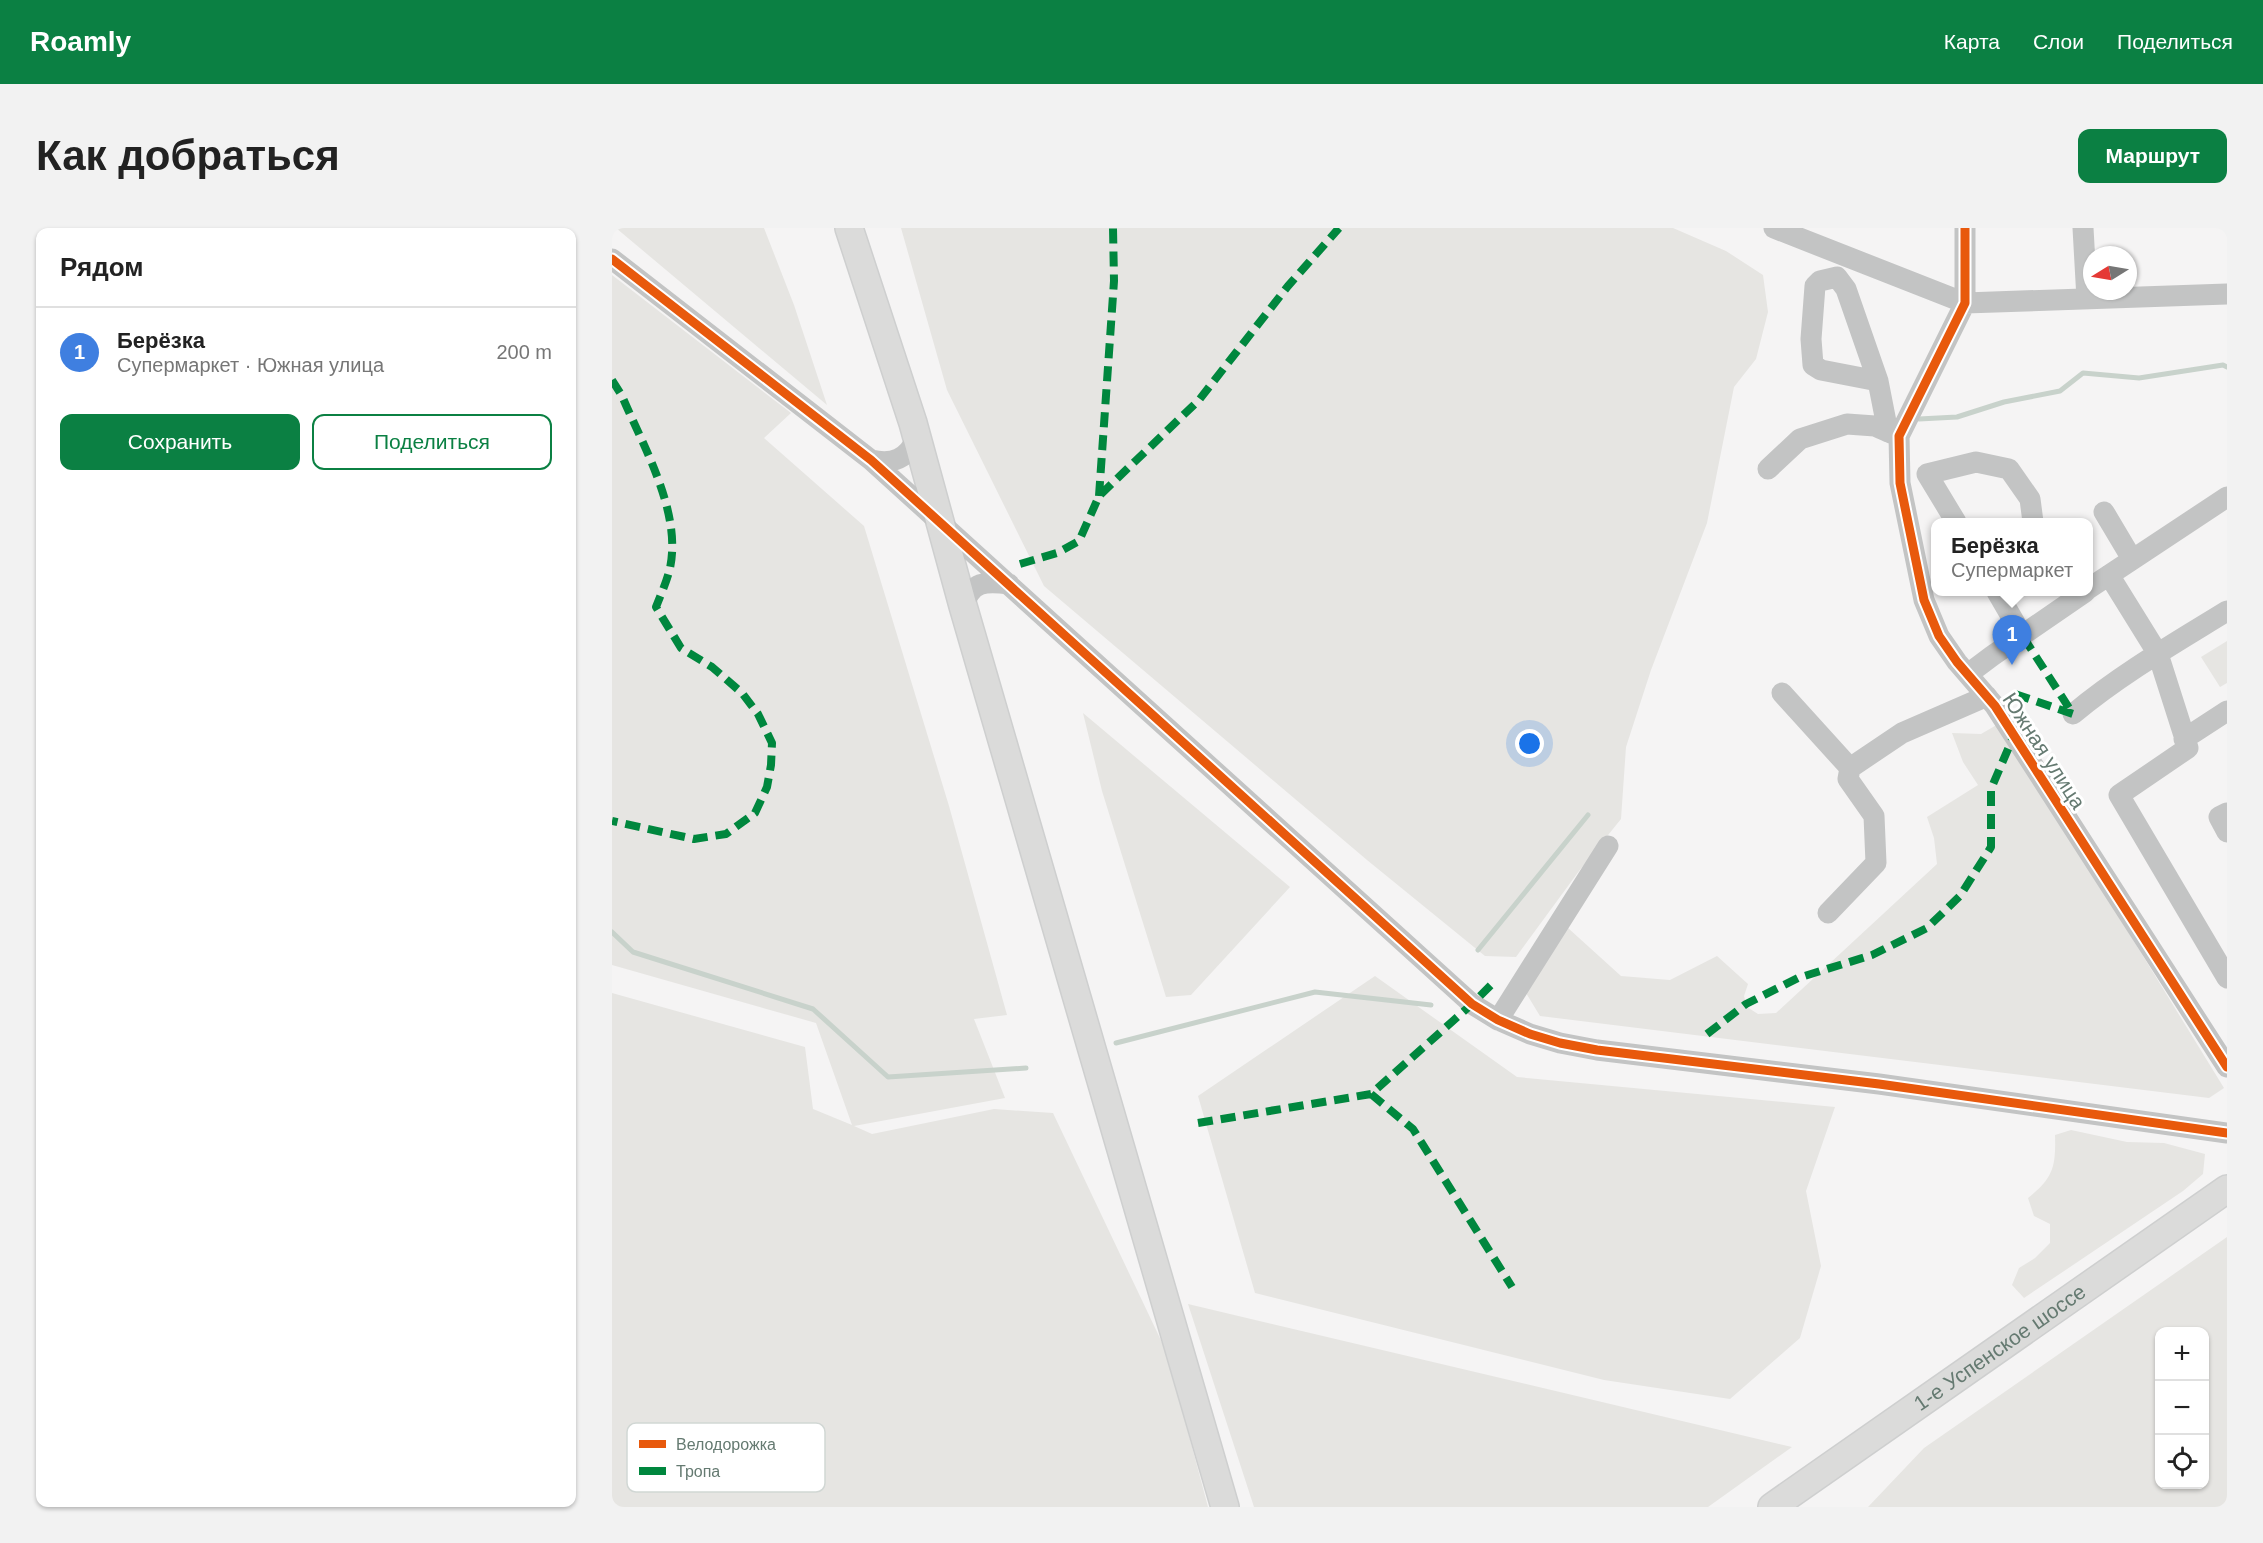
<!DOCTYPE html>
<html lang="ru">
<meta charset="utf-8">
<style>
body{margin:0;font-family:Arial,sans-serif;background:#f2f2f2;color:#222}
.controls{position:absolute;right:18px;bottom:18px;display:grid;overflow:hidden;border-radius:12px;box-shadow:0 2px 4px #0004}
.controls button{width:54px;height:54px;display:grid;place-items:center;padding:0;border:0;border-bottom:2px solid #e0e0e0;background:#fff;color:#222;font:30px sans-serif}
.compass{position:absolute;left:1471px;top:18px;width:54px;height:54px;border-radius:50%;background:#fff;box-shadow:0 2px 4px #0004;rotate:259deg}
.you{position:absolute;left:918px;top:516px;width:21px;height:21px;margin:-15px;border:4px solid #fff;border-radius:50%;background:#1a73e8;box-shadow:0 0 0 9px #1a73e833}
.badge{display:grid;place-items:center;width:39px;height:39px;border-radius:50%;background:#0b8043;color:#fff;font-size:20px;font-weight:700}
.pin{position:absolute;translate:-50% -50px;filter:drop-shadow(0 2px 3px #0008)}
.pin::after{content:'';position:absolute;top:32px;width:21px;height:18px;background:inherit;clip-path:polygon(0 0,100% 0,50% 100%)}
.popup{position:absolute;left:1319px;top:290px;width:162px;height:78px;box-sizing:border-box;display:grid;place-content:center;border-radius:12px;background:#fff;filter:drop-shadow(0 2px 4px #0005);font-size:20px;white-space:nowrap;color:#767676}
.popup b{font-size:22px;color:#222}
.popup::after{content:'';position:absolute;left:50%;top:100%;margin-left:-12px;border:12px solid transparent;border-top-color:#fff}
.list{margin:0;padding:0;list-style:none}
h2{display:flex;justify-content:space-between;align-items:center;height:78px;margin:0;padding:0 24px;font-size:26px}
h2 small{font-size:20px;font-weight:400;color:#767676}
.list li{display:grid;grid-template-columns:39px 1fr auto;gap:18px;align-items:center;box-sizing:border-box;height:90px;padding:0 24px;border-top:2px solid #e0e0e0}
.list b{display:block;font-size:22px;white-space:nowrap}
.list p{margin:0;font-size:20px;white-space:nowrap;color:#767676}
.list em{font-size:20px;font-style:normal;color:#767676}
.actions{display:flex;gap:12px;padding:18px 24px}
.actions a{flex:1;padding:14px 0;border:2px solid #0b8043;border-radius:12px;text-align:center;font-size:21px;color:#0b8043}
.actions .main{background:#0b8043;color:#fff}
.icon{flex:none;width:33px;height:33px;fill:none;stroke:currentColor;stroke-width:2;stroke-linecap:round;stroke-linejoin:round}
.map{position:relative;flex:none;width:1615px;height:1279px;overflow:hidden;border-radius:12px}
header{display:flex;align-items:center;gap:36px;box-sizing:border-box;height:84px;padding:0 30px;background:#0b8043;color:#fff}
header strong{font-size:28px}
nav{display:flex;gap:33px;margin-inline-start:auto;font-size:21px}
.intro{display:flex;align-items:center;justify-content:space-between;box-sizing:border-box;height:144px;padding:0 36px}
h1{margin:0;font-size:42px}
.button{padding:15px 27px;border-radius:12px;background:#0b8043;color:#fff;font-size:21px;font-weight:700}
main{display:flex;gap:36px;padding:0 36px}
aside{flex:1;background:#fff;border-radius:12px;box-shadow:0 2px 4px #0004}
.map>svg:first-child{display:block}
</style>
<header>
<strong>Roamly</strong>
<nav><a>Карта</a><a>Слои</a><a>Поделиться</a></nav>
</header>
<div class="intro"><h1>Как добраться</h1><a class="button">Маршрут</a></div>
<main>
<aside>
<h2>Рядом<small></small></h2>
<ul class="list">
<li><span class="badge" style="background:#3f7fe0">1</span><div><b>Берёзка</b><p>Супермаркет · Южная улица</p></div><em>200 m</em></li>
</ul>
<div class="actions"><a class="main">Сохранить</a><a>Поделиться</a></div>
</aside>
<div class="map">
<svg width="1615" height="1279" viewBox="0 0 1615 1279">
<rect width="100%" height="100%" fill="#f5f4f4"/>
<path fill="#e6e5e2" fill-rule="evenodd" d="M 4,0 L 152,0 L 182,77 L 215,177 Z
M 289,0 L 1061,0 L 1114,23 L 1151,47 L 1156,84 L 1144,131 L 1122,159 L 1095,295 L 1039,442 L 1014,519 L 1009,591 L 967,643 L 904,729 L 873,728 L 755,632 L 432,358 L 335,162 Z
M 0,47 L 179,185 L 152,210 L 252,298 L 337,578 L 395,787 L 362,791 L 393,870 L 242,898 L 260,906 L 382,881 L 441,885 L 555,1125 L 596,1279 L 0,1279 L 0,765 L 193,819 L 201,881 L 240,897 L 204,795 L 0,737 Z
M 1615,413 L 1615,455 L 1608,459 L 1589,429 Z
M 471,485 L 678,659 L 579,767 L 554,769 L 490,563 Z
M 1388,495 L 1612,860 L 1597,870 L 928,788 L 914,765 L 930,737 L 956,700 L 1009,748 L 1058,752 L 1105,728 L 1136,756 L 1132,768 L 1135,779 L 1146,786 L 1164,785 L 1325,636 L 1322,610 L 1315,589 L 1366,557 L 1351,534 L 1340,505 L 1369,506 Z
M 763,748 L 905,849 L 1223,879 L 1194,963 L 1209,1038 L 1188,1110 L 1118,1171 L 992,1152 L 643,1065 L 586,868 Z
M 1459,902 L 1515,914 L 1552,915 L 1593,926 L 1591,946 L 1571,963 L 1412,1070 L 1400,1057 L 1407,1040 L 1423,1030 L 1438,1015 L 1438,996 L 1422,988 L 1416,970 C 1441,950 1444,939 1443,907 Z
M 1615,1009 L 1615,1279 L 1256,1279 L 1312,1220 ZM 1548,1104 L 1592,1104 L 1592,1256 L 1548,1256 Z
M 576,1076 L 1180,1219 L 1096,1279 L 642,1279 Z"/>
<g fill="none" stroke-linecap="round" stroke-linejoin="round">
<path stroke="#c8d2cb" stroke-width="5" d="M 1307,191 L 1345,189 L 1392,174 L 1448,163 L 1471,145 L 1527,150 L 1611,137 L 1615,139
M 0,704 L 21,724 L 201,781 L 276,849 L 414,840
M 866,722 L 976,587
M 504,815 L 703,764 L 819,777"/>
<g stroke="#cecfcf" stroke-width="30">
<g id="major">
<path d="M 237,0 L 301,195 L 351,378 L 613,1279"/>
<path id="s1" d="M 1160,1279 L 1615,961"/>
</g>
</g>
<path stroke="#c3c4c4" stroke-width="21" d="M 1162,0 L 1353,75 L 1615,66
M 1353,0 L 1353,75 L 1287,208 L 1288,255 L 1312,372 L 1327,408 L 1345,434 L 1383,478 L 1615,839
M 1471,0 L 1475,71
M 0,31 L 259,232 L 860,776 L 886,792 L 918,806 L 948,815 L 985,822 L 1267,856 L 1615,905
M 1266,153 L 1209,142 L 1201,137 L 1199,111 L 1203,58 L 1208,53 L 1225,49 L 1234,61 L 1266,153 L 1276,204
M 259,232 C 281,237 295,231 305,210
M 1156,241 L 1188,211 L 1235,196 L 1263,198 L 1286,208
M 1492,284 L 1520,331
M 1344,294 L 1315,246 L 1364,234 L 1397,241 L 1418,271 L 1421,294
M 1497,347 L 1546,426 L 1576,520 L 1507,567 L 1615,750
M 1476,361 L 1615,269
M 1385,364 L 1410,407
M 351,378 C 360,353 373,353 397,356
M 1356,446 L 1380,428 L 1473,364
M 1170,465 L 1238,540
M 1461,486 C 1509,446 1563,415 1615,383
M 1572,511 L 1615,483
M 1615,585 L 1607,589 L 1615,604
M 1216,685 L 1264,635 L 1262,588 L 1236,551 L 1238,540 L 1290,505 L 1375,468
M 886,792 L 996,618"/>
<use href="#major" stroke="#dbdbda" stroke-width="27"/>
<path stroke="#00873e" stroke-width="8" stroke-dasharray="15 8" stroke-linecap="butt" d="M 0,152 L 10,168 C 31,218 70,284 58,340 C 55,353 49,366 44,379 L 69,420 L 100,439 L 130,465 L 146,486 L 160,515 L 159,537 L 155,559 L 143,585 L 114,606 L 82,611 L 0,593
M 487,268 L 502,53 L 501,0
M 408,336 L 445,325 L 467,313 L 487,268 L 587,172 L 676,58 L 727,0
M 1403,466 L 1461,486 L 1410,407
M 1095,806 L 1134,776 L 1186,750 L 1260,727 L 1315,700 L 1348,668 L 1379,619 L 1379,561 L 1402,507
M 759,866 L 801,901 L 900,1059
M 586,895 L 759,866 L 860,776 L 884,752"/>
<g stroke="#fff" stroke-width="13">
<path id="cycleway" d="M 1353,0 L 1353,75 L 1287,208 L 1288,255 L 1312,372 L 1327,408 L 1345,434 L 1383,478 L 1615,839
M 0,31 L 259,232 L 860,776 L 886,792 L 918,806 L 948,815 L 985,822 L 1267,856 L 1615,905"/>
</g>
<use href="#cycleway" stroke="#e8590c" stroke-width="9"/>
</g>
<g text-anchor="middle" stroke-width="6" stroke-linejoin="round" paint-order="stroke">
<g font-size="21" fill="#657a71" stroke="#fff">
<text transform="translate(1432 523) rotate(57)" y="7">Южная улица</text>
<text dy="7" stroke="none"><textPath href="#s1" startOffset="278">1-е Успенское шоссе</textPath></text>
</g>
</g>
<rect x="15" y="1195" width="198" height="69" rx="9" fill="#fff" stroke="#d1d7d4" stroke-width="1.5"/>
<rect x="27" y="1212" width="27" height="8" fill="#e8590c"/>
<rect x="27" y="1239" width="27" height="8" fill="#00873e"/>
<g font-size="16" fill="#657a71">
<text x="64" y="1222">Велодорожка</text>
<text x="64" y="1249">Тропа</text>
</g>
</svg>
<div class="controls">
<button>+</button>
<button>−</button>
<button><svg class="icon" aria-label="locate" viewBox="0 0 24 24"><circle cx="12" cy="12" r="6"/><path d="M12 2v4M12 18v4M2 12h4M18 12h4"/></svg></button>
</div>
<svg class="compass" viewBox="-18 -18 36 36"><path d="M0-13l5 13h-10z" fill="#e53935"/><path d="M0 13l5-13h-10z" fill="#767676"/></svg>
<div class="you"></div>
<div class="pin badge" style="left:1400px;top:437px;background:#3f7fe0">1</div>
<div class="popup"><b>Берёзка</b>Супермаркет</div>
</div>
</main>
